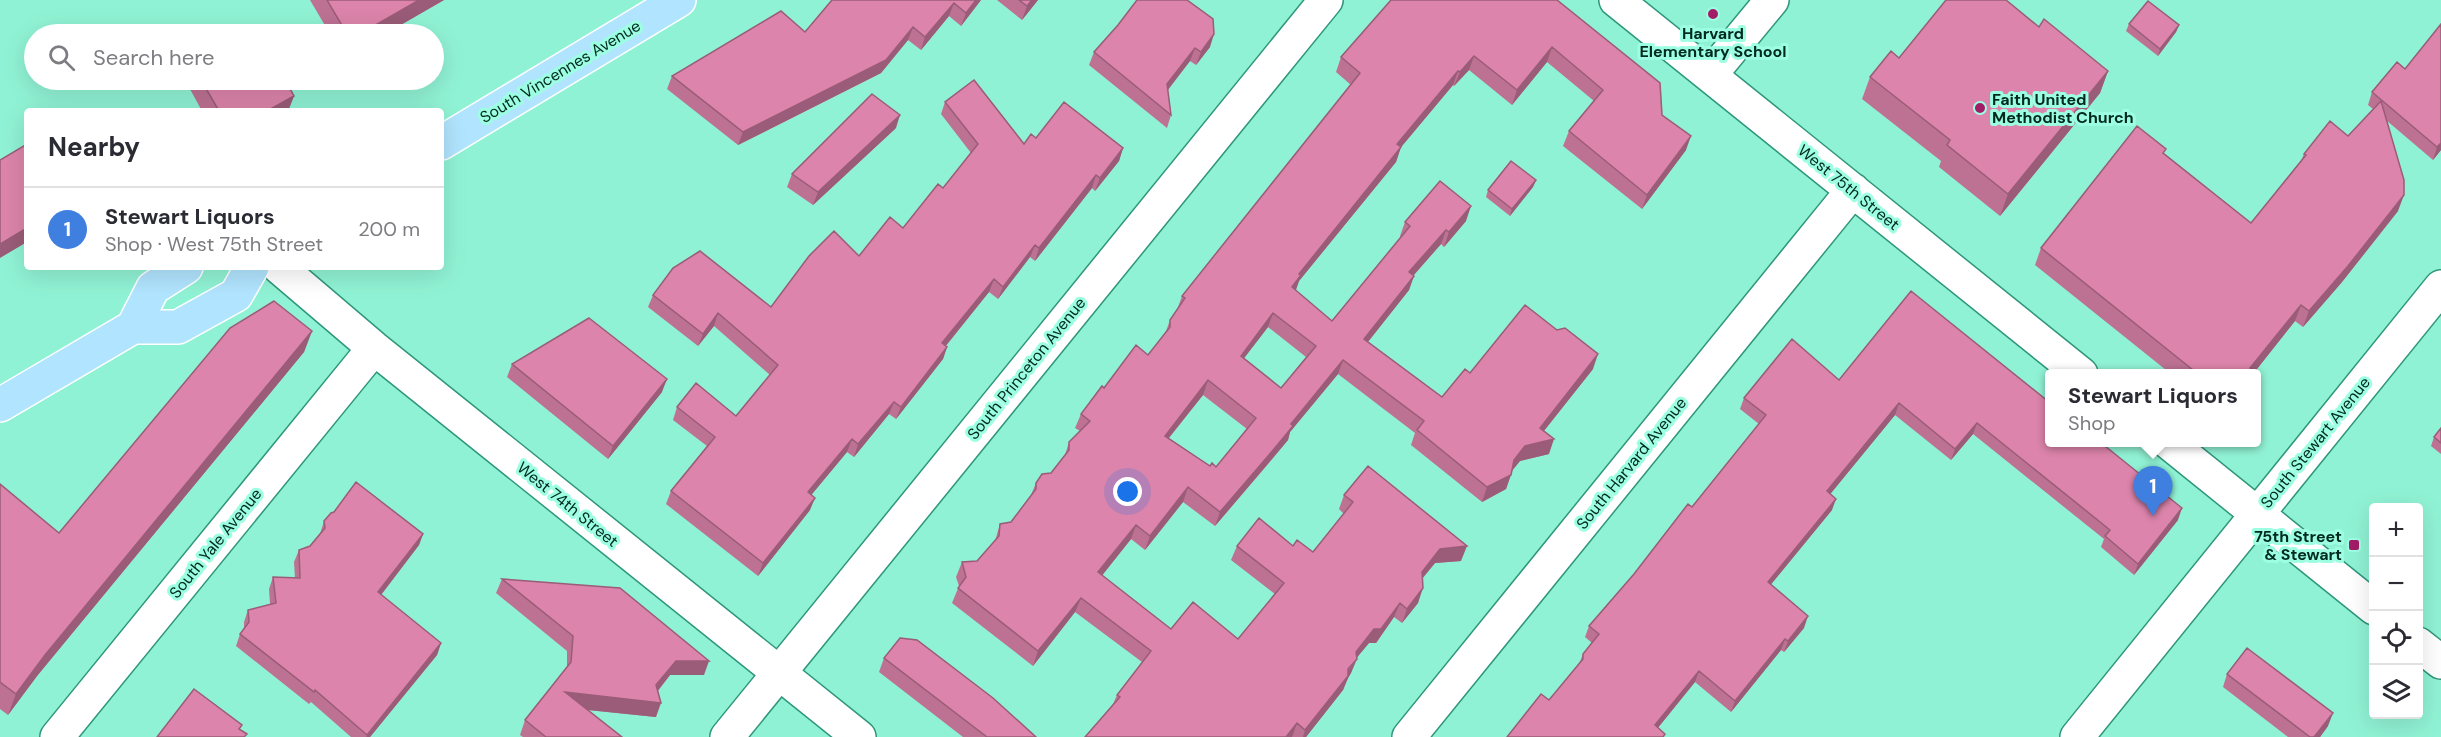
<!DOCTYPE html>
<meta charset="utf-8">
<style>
body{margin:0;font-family:"DM Sans",sans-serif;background:#f7f7f7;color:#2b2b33}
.controls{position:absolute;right:18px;bottom:18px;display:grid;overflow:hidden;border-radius:6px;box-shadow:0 6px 24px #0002}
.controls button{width:54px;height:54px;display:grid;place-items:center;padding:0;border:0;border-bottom:2px solid #e1e1e2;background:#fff;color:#2b2b33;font:30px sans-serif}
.you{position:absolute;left:1128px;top:492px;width:21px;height:21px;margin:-15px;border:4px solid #fff;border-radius:50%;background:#1a73e8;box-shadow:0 0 0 9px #1a73e833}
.badge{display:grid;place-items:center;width:39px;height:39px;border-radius:50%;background:#b45309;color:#fff;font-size:20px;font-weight:700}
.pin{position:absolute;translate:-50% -50px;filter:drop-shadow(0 2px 3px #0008)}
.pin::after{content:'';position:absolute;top:32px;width:21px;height:18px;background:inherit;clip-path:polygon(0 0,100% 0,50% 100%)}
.popup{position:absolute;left:2045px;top:369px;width:216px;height:78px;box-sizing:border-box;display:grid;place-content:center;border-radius:6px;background:#fff;filter:drop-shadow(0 2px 4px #0005);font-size:20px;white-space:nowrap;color:#7c7c81}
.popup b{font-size:22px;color:#2b2b33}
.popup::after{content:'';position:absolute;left:50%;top:100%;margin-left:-12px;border:12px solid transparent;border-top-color:#fff}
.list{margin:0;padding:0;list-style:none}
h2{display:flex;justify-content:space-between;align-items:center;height:78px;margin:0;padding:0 24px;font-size:26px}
h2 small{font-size:20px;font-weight:400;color:#7c7c81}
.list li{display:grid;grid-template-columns:39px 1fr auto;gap:18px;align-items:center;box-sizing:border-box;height:84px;padding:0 24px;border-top:2px solid #e1e1e2}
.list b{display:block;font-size:22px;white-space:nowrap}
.list p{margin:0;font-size:20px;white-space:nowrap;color:#7c7c81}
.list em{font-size:20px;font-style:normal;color:#7c7c81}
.icon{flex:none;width:33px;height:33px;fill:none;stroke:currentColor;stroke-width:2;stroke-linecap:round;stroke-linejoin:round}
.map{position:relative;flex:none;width:2441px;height:737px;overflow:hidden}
.search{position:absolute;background:#fff;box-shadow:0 6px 24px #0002;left:24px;top:24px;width:420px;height:66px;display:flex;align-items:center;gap:15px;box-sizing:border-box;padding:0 21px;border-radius:33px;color:#7c7c81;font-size:22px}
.panel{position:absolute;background:#fff;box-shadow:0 6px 24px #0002;left:24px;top:108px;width:420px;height:162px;border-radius:6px}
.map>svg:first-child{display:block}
</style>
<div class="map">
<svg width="2441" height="737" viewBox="0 0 2441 737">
<rect width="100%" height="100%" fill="#90f2d4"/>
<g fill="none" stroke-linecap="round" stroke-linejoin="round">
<g stroke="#2e967b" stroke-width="36">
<path id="minor" d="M 1616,0 L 2081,374
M 1710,75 L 1772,0
M 279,267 L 374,348 L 859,737
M 2168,442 L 2374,608
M 2418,644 L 2441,662
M 57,737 L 374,348
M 727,737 L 1326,0
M 1409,737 L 1853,190
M 2077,737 L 2441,287"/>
</g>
<g stroke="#fff" stroke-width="36">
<path id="major" d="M 441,143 L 679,0
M 133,327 L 153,288 L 186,267
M 0,405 L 133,327 L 178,327 L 236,295 L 252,267"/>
</g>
<use href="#minor" stroke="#fff" stroke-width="33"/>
<use href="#major" stroke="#b1e4fe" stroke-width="33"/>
</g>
<path fill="#bd7293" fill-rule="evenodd" d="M 310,0 L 444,0 L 385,34 L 330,34 Z
M 832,0 L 981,0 L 961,26 L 949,16 L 921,50 L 908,40 L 881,73 L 738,145 L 667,89 L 672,76 L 805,32 Z
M 997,0 L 1038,0 L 1022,20 Z
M 1557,0 L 1662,115 L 1686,150 L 1642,209 L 1563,146 L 1569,131 L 1594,101 L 1547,62 L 1512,105 L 1469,70 L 1454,86 L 1453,85 L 1401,147 L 1396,162 L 1299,281 L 1295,290 L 1332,321 L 1401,237 L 1400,236 L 1405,222 L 1466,221 L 1444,247 L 1441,244 L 1414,275 L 1409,290 L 1368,342 L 1442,397 L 1470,373 L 1593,369 L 1544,431 L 1549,454 L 1520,461 L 1512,471 L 1506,489 L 1482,502 L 1411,445 L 1415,433 L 1338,374 L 1290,432 L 1288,440 L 1269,463 L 1215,526 L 1183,502 L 1145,550 L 1131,539 L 1102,575 L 1171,629 L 1238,639 L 1275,594 L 1231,560 L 1237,546 L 1293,546 L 1313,552 L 1344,514 L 1339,509 L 1344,495 L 1461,561 L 1435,563 L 1422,579 L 1418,603 L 1402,623 L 1394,617 L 1376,643 L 1369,643 L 1356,658 L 1351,673 L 1348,678 L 1343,690 L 1306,737 L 1085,737 L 1113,704 L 1117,695 L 1142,662 L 1075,612 L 1033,666 L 952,603 L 959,586 L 956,577 L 962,562 L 977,561 L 995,541 L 1000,524 L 1011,522 L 1031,495 L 1036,483 L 1051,473 L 1065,455 L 1069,442 L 1080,431 L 1075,428 L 1081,414 L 1104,388 L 1148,355 L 1165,334 L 1170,320 L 1177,310 L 1182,296 L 1351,85 L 1336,72 L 1341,57 ZM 1268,327 L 1306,357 L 1281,388 L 1244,358 ZM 1203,395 L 1247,429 L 1216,467 L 1210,466 L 1169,438 Z
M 2129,24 L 2179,25 L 2176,32 L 2158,56 L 2126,31 Z
M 2039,27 L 2108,71 L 2100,93 L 2000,216 L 1939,167 L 1941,161 L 1862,99 L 1870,77 L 1899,58 Z
M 1210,47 L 1196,65 L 1190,61 L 1168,90 L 1171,115 L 1167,128 L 1089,65 L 1094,52 Z
M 185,80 L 285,80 L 294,96 L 288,111 L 202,111 Z
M 2372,92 L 2441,150 L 2433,160 L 2386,120 L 2398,211 L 2342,282 L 2303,327 L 2295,321 L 2253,374 L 2171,374 L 2035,265 L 2041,248 L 2165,154 L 2251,223 L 2301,161 L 2304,154 L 2348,136 L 2373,109 L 2368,105 Z
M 945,102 L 1024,144 L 1036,138 L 1123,148 L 1119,161 L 1095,191 L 1092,188 L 1035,261 L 1030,257 L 998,299 L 989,292 L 946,346 L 947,347 L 943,359 L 896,419 L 889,414 L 854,457 L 847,452 L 811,495 L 810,510 L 758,576 L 666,504 L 671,491 L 707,446 L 673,420 L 677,407 L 736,416 L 770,375 L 714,326 L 698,346 L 648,307 L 653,295 L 771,307 L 859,256 L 903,228 L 943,188 L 971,153 L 941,114 Z
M 896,128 L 813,205 L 787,187 L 792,174 Z
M 1536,180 L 1533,187 L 1510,216 L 1486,197 L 1488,190 Z
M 1911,291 L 2178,520 L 2134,575 L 2101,547 L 2104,539 L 1973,434 L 1951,460 L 1895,415 L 1830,494 L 1832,510 L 1771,584 L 1804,628 L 1784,652 L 1781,650 L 1731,712 L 1695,682 L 1658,728 L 1549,700 L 1579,664 L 1583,654 L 1592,643 L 1585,637 L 1589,626 L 1692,507 L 1759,424 L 1740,409 L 1744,398 L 1839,380 Z
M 312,331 L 304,352 L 37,676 L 8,715 L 0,709 L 0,484 L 59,533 Z
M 512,364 L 662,392 L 608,459 L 507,377 Z
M 2441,428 L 2441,454 L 2431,446 L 2434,437 Z
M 324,521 L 423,534 L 419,545 L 381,595 L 441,643 L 437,655 L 370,737 L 351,737 L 311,702 L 309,704 L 236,646 L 240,634 L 244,628 L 244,622 L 248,610 L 270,604 L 269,589 L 273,577 L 295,578 L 294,562 L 299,550 L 310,546 L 320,534 Z
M 502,579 L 704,675 L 670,675 L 658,691 L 656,717 L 587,710 L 622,737 L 523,737 L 520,735 L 525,720 L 567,668 L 567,651 L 496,593 Z
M 884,658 L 1036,737 L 963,737 L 879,672 Z
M 2227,674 L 2328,726 L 2320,737 L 2288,737 L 2223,687 Z"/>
<path fill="#9a5c78" d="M 419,0 L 444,0 L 385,34 L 360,34 Z
M 976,0 L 981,0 L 961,26 L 966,13 Z
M 1032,0 L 1038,0 L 1022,20 L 1027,6 Z
M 954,3 L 949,16 L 921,50 L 925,37 Z
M 2179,25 L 2176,32 L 2158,56 L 2160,49 Z
M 913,27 L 908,40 L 881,73 L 738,145 L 743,132 Z
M 1214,34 L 1210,47 L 1196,65 L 1201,52 Z
M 1552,47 L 1547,62 L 1512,105 L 1517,90 Z
M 1195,48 L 1190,61 L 1162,97 L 1167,84 Z
M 1474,56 L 1469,70 L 1454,86 L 1460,72 Z
M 1458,71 L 1453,85 L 1392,158 L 1397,144 Z
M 2108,71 L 2100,93 L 2000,216 L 2008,194 Z
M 294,96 L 288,111 L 267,111 Z
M 900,115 L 896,128 L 813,205 L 818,192 Z
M 1691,136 L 1686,150 L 1642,209 L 1647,195 Z
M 2441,143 L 2441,150 L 2433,160 L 2437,147 Z
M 1401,147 L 1396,162 L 1299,281 L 1296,290 L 1286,302 L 1292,287 L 1299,274 Z
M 1123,148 L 1119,161 L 1095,191 L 1100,178 Z
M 1096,175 L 1092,188 L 1035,261 L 1039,248 Z
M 1536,180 L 1533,187 L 1510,216 L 1512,209 Z
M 2404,195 L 2398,211 L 2342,282 L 2303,327 L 2309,311 Z
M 1471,206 L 1466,221 L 1444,247 L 1449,232 Z
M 27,228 L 27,242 L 0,258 L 0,244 Z
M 1446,230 L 1441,244 L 1404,286 L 1409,272 Z
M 1035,245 L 1030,257 L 998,299 L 1003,287 Z
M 1414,276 L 1409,290 L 1359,353 L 1364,339 Z
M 994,279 L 989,292 L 938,355 L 942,343 Z
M 2301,305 L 2295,321 L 2253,374 L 2247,374 L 2250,368 Z
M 718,313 L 714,326 L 698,346 L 703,334 Z
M 1273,313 L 1268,327 L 1235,370 L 1241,356 Z
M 312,331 L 304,352 L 37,676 L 8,715 L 16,694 L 45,655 Z
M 947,347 L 943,359 L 896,419 L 901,407 Z
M 1598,354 L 1593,369 L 1535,442 L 1540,428 Z
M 1343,360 L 1338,374 L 1290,432 L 1288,440 L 1215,526 L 1220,512 Z
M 667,379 L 662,392 L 608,459 L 613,446 Z
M 1208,380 L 1203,395 L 1159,450 L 1165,436 Z
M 894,402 L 889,414 L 854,457 L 858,444 Z
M 1899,403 L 1895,415 L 1823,503 L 1827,491 Z
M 1977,423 L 1973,434 L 1951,460 L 1955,449 Z
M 852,439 L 847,452 L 803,505 L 808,492 Z
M 1554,439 L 1549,454 L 1520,461 L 1509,474 L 1514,460 L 1525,446 Z
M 1511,475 L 1506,489 L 1482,502 L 1487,487 Z
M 1188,487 L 1183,502 L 1145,550 L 1150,536 Z
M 815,498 L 810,510 L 758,576 L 763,563 Z
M 1836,499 L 1832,510 L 1764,593 L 1768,582 Z
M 2182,508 L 2178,520 L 2134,575 L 2138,564 Z
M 1136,525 L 1131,539 L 1093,587 L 1098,572 Z
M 423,534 L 419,545 L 374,604 L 378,592 Z
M 1467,546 L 1461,561 L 1435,563 L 1416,586 L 1422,572 L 1440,549 Z
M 1423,588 L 1418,603 L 1402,623 L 1407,609 Z
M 1081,598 L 1075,612 L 1033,666 L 1038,651 Z
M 1400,603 L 1394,617 L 1376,643 L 1369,643 L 1350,666 L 1356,652 L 1374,629 Z
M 1808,616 L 1804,628 L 1784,652 L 1788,641 Z
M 1785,639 L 1781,650 L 1731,712 L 1735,701 Z
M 441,643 L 437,655 L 370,737 L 366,737 Z
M 1357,659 L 1351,673 L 1348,678 L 1343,690 L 1306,737 L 1303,737 L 1305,730 Z
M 676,661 L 709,661 L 704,675 L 670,675 L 651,699 L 656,685 Z
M 1699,671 L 1695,682 L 1651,736 L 1655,725 Z
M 565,692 L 661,703 L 656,717 L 560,707 Z
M 2333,713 L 2328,726 L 2320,737 L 2314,737 Z
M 1297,723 L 1292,737 L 1286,737 Z"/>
<path fill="#dc84ab" stroke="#9a5c78" stroke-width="1.5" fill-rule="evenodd" d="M 327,0 L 419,0 L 360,34 L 347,34 Z
M 832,0 L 976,0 L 966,13 L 954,3 L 925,37 L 913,27 L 886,60 L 743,132 L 672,76 L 781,11 L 805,32 Z
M 1019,0 L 1032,0 L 1027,6 Z
M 1137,0 L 1187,0 L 1213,19 L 1214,34 L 1201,52 L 1195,48 L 1167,84 L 1171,115 L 1094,52 L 1118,25 Z
M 1391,0 L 1557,0 L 1660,83 L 1662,115 L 1691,136 L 1647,195 L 1569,131 L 1603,90 L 1552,47 L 1517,90 L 1474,56 L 1460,72 L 1458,71 L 1397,144 L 1401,147 L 1299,274 L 1301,275 L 1292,287 L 1332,321 L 1410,226 L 1405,222 L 1440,181 L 1471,206 L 1449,232 L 1446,230 L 1409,272 L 1414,276 L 1364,339 L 1442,397 L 1465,369 L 1470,373 L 1525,305 L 1557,330 L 1565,328 L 1598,354 L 1540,428 L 1554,439 L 1525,446 L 1514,460 L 1511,475 L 1487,487 L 1417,430 L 1424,421 L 1343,360 L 1291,424 L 1293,426 L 1274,449 L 1220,512 L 1188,487 L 1150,536 L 1136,525 L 1098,572 L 1171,629 L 1193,602 L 1238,639 L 1284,583 L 1237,546 L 1259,518 L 1293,546 L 1297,540 L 1313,552 L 1353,502 L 1344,495 L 1368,466 L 1467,546 L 1440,549 L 1422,572 L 1423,588 L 1407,609 L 1400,603 L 1381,629 L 1374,629 L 1356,652 L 1357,659 L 1348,669 L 1348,676 L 1305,730 L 1297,723 L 1286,737 L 1085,737 L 1120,697 L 1117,695 L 1151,651 L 1081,598 L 1038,651 L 958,588 L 966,577 L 962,562 L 977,561 L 999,536 L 1000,524 L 1011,522 L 1036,489 L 1036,483 L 1042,474 L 1051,473 L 1069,450 L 1069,442 L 1090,421 L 1081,414 L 1102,386 L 1104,388 L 1136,345 L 1148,355 L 1170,327 L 1170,320 L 1185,298 L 1182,296 L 1360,73 L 1341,57 ZM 1273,313 L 1316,346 L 1281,388 L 1241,356 ZM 1208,380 L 1256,418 L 1216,467 L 1212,463 L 1210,466 L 1165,436 Z
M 1946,0 L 2006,0 L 2039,27 L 2044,19 L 2108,71 L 2008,194 L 1947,145 L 1950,140 L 1870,77 L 1891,51 L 1899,58 Z
M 2148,1 L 2179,25 L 2160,49 L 2129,24 Z
M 2441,24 L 2441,143 L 2437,147 L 2372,92 L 2397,62 L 2405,69 Z
M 255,26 L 260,34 L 241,34 Z
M 201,80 L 285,80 L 294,96 L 267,111 L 219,111 Z
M 974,80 L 1024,144 L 1031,134 L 1036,138 L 1064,102 L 1123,148 L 1100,178 L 1096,175 L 1039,248 L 1035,245 L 1003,287 L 994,279 L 942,343 L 947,347 L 901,407 L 894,402 L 858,444 L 852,439 L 808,492 L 815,498 L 763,563 L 671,491 L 715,437 L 677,407 L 696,383 L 736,416 L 778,365 L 718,313 L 703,334 L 653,295 L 673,268 L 700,251 L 771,307 L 809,256 L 834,231 L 859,256 L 890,217 L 903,228 L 938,184 L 943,188 L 978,144 L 945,102 Z
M 872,94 L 900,115 L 818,192 L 792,174 Z
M 2381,101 L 2404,180 L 2404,195 L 2348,266 L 2309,311 L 2301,305 L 2250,368 L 2252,369 L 2248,374 L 2198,374 L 2041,248 L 2137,126 L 2166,149 L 2163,153 L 2251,223 L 2306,155 L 2304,154 L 2330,121 L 2348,136 Z
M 27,144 L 27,228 L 0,244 L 0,160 Z
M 1511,161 L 1536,180 L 1512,209 L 1488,190 Z
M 1911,291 L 2049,402 L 2049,442 L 2100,442 L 2182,508 L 2138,564 L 2105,536 L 2110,530 L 1977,423 L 1955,449 L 1899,403 L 1827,491 L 1836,499 L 1768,582 L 1808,616 L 1788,641 L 1785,639 L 1735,701 L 1699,671 L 1655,725 L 1665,734 L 1663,737 L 1507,737 L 1541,694 L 1549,700 L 1583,659 L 1583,654 L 1599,634 L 1589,626 L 1634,574 L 1688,504 L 1692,507 L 1766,415 L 1744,398 L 1792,339 L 1839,380 Z
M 274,301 L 312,331 L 45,655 L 16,694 L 0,682 L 0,484 L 59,533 L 230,328 Z
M 589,318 L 667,379 L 613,446 L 512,364 Z
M 2441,428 L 2441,443 L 2434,437 Z
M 356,482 L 423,534 L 378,592 L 441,643 L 367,735 L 315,690 L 314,692 L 240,634 L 249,622 L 248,610 L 276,603 L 273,577 L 300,578 L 299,550 L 310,546 L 325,528 L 324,521 L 331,513 L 334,512 Z
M 502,579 L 620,588 L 709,661 L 676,661 L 656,685 L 661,703 L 565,692 L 622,737 L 546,737 L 525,720 L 571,662 L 573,636 Z
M 900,638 L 917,640 L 993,698 L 1036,737 L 987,737 L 884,658 Z
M 2247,648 L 2333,713 L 2314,737 L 2310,737 L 2227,674 Z
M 194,689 L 242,725 L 239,729 L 247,734 L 244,737 L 157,737 Z"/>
<g fill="#a31c68" stroke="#9dffe1" stroke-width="2">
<circle cx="1713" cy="14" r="6"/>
<circle cx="1980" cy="108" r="6"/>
<rect x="2348" y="539" width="12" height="12" rx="3"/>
</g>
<g text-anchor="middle" stroke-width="6" stroke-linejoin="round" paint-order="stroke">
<g font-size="16" font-weight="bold" fill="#002a20" stroke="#9dffe1">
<text x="1713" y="39">Harvard<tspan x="1713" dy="18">Elementary School</tspan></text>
<text x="1992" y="105" text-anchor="start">Faith United<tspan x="1992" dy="18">Methodist Church</tspan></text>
<text x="2342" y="542" text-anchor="end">75th Street<tspan x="2342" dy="18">&amp; Stewart</tspan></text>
</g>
<g font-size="16" fill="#002a20" stroke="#9dffe1">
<text transform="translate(560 71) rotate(-31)" y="6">South Vincennes Avenue</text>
<text transform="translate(1849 187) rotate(39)" y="6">West 75th Street</text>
<text transform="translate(1026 368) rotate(-51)" y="6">South Princeton Avenue</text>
<text transform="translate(2315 442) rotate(-51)" y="6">South Stewart Avenue</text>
<text transform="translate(1631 463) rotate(-51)" y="6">South Harvard Avenue</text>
<text transform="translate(568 504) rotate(39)" y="6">West 74th Street</text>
<text transform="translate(215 543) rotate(-51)" y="6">South Yale Avenue</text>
</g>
</g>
</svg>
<div class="controls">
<button>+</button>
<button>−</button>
<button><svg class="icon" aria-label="locate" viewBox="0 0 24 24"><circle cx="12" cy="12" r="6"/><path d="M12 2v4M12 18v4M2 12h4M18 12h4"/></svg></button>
<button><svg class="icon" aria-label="layers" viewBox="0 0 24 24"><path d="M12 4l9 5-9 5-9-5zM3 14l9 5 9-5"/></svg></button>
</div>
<div class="you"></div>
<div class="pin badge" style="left:2153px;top:516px;background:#3f7fe0">1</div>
<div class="popup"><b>Stewart Liquors</b>Shop</div>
<div class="search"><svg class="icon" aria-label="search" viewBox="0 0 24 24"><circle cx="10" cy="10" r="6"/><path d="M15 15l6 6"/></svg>Search here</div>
<section class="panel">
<h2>Nearby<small></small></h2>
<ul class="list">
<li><span class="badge" style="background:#3f7fe0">1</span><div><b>Stewart Liquors</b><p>Shop · West 75th Street</p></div><em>200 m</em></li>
</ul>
</section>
</div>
